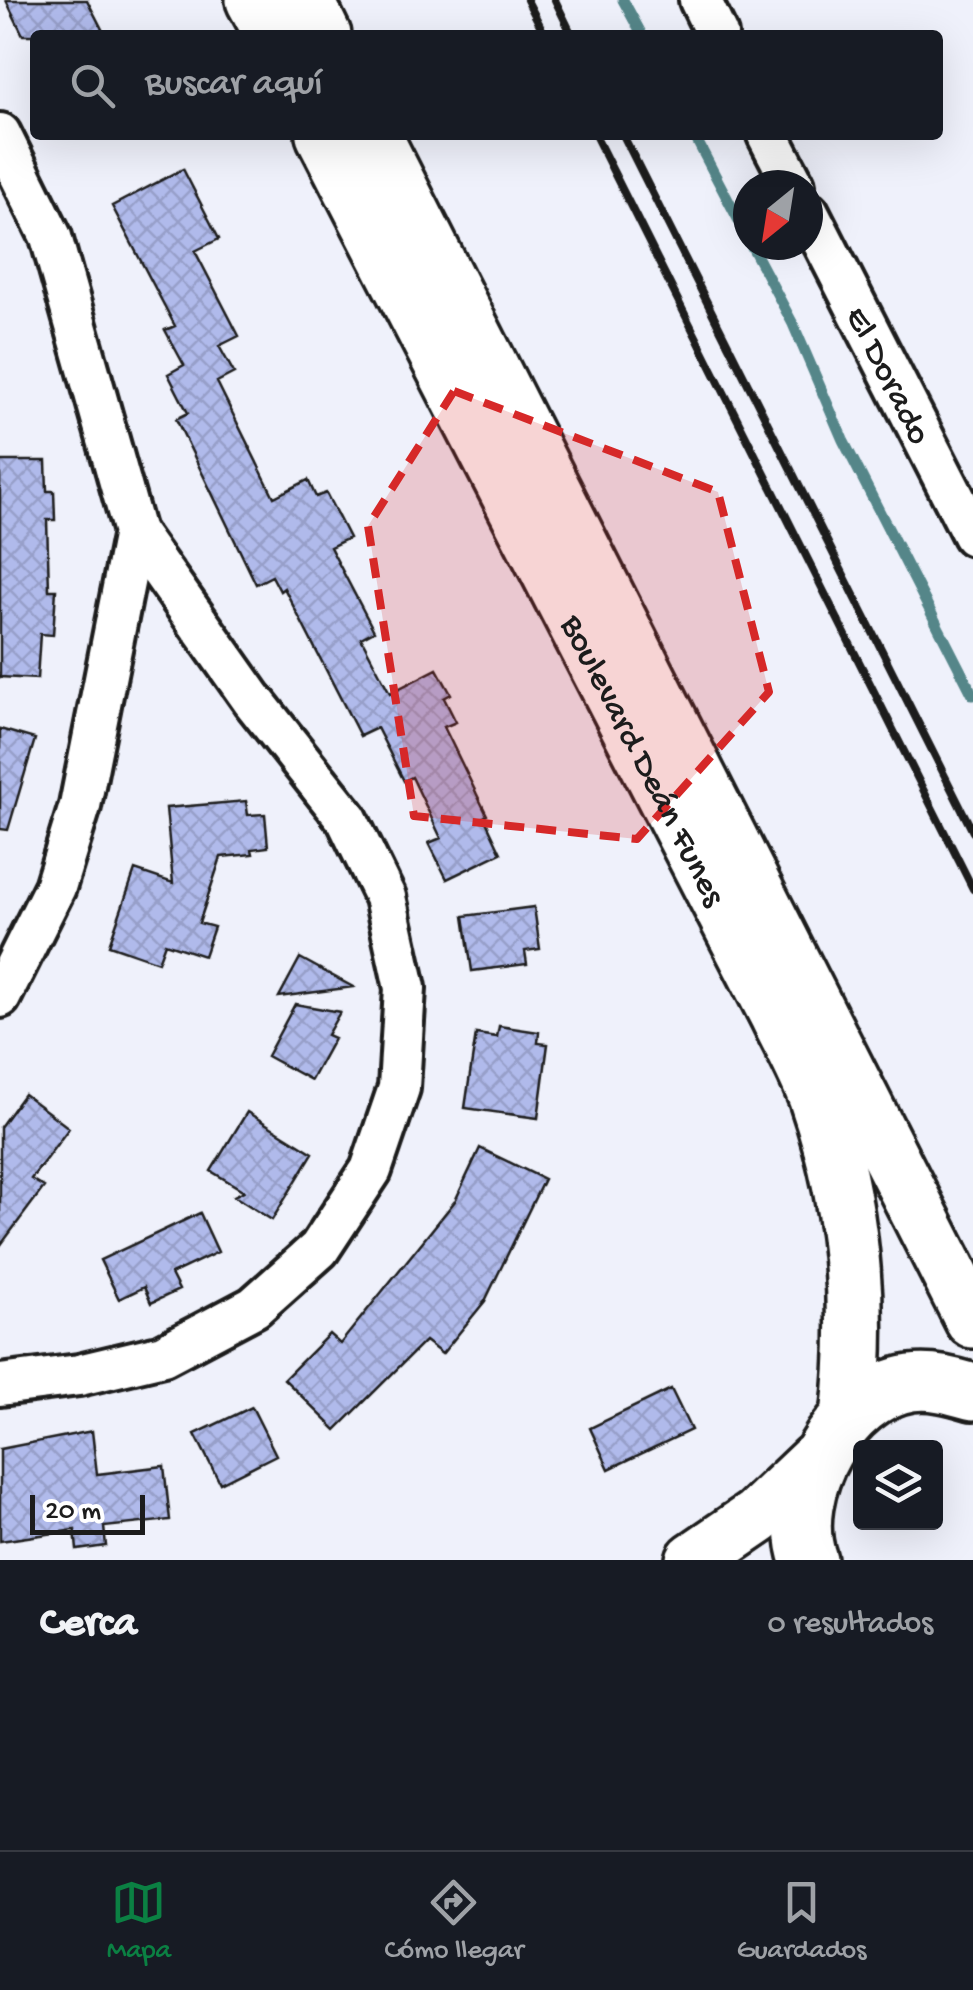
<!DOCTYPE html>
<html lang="es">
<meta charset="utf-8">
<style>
body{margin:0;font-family:"Gochi Hand",sans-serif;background:#242831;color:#f1f3f6}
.controls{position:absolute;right:30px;bottom:30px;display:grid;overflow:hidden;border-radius:10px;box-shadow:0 10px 40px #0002}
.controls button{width:90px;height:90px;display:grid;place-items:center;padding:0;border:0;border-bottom:2px solid #363941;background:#171b24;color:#f1f3f6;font:50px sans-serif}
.compass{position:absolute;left:733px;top:170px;width:90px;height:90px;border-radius:50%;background:#171b24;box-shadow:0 10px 40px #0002;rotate:210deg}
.scale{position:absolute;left:30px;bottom:25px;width:115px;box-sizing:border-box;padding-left:10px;border:5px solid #1c1c1c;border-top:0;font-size:28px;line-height:35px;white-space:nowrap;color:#1c1c1c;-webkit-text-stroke:8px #fff;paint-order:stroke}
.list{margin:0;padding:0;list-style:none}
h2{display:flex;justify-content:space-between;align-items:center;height:130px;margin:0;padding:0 40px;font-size:42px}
h2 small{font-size:32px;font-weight:400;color:#9ea1a6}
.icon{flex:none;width:55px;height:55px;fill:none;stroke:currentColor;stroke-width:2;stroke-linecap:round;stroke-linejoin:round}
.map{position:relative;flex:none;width:973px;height:1560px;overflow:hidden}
.search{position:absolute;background:#171b24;box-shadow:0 10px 40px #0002;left:30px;right:30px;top:30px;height:110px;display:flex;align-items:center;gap:25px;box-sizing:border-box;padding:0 35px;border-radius:10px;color:#9ea1a6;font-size:38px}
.sheet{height:290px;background:#171b24}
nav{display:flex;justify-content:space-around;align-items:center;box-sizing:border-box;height:140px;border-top:2px solid #363941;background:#171b24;font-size:28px;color:#9ea1a6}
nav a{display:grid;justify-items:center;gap:5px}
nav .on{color:#0b8043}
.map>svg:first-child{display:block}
</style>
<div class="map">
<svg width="973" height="1560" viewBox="0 0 973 1560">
<defs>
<pattern id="building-cross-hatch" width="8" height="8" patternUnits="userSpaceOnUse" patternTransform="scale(2.5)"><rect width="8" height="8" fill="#b0baeb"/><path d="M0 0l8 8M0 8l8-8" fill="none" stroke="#979fc9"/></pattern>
</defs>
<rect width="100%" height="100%" fill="#eff1fb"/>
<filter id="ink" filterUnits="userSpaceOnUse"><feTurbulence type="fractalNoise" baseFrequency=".01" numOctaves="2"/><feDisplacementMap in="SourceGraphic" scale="20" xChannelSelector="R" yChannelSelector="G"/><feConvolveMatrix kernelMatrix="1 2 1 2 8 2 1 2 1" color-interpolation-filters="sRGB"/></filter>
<g filter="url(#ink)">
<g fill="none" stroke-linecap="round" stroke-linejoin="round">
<path stroke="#558689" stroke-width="11" d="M 623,0 L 642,35
M 694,135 L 748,238
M 751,245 L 793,324 L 843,440 L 973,695"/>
</g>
<path fill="url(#building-cross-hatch)" stroke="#1c1c1c" stroke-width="2.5" d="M 6,0 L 87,0 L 105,35 L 23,35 Z
M 183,169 L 219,239 L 195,251 L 239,336 L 219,346 L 234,373 L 217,382 L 274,497 L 308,480 L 316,497 L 326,493 L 349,538 L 330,547 L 374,631 L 361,638 L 390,693 L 437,669 L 451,694 L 444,698 L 456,722 L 444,727 L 487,815 L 484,817 L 501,853 L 447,879 L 429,843 L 441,838 L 412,777 L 404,781 L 377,728 L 360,736 L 284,588 L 280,591 L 272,576 L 256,584 L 176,419 L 188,413 L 168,374 L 184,365 L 165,330 L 175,326 L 112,206 Z
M 0,461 L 46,461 L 47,491 L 54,491 L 55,520 L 47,520 L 49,590 L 56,590 L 53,635 L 40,634 L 37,679 L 0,677 Z
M 0,729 L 35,739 L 8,830 L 0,829 Z
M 246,801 L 248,815 L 265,814 L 268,847 L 252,849 L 253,854 L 221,857 L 199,923 L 214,927 L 204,956 L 165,943 L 158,962 L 109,945 L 135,870 L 173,883 L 166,808 Z
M 534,907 L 540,949 L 525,951 L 527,964 L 472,971 L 464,916 Z
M 300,958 L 353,987 L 279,997 Z
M 295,1004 L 340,1012 L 327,1035 L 334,1038 L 311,1080 L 267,1056 Z
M 499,1026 L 539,1032 L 538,1043 L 548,1044 L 538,1118 L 465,1108 L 476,1034 L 497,1037 Z
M 24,1094 L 69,1128 L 31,1179 L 44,1187 L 0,1246 L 0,1127 Z
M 247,1112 L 313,1153 L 272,1220 L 234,1196 L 244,1191 L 211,1171 Z
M 480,1148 L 544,1179 L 485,1301 L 442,1354 L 425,1341 L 336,1430 L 284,1379 L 329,1334 L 340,1344 L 455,1201 Z
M 200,1213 L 218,1252 L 171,1274 L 179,1290 L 151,1303 L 144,1287 L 119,1299 L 100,1260 Z
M 671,1389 L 691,1430 L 609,1469 L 590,1428 Z
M 252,1407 L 276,1455 L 220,1483 L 195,1434 Z
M 92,1431 L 97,1474 L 164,1466 L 170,1520 L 104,1527 L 106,1546 L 77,1550 L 75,1530 L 0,1541 L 0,1449 Z"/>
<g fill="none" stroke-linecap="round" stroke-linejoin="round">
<g stroke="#1c1c1c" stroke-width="48">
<g id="street">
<path d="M 700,0 L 717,35"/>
<path d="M 0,134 L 51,237 L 134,532 L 80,806 L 55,887 L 0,997"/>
<path d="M 768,135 L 794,185"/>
<path id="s1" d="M 808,212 L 973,535"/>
<path d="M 0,1385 L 79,1375 L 163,1355 L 254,1307 L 319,1249 L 371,1170 L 399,1088 L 405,988 L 385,897 L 347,819 L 252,699 L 134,532"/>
</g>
</g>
<g stroke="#1c1c1c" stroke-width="62">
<g id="secondary">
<path d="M 254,0 L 273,35"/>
<path d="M 306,0 L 323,35"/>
<path id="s2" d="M 324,135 L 778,1016 C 791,1043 807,1071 817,1099 C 852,1201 862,1310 849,1417"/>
<path d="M 373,135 L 973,1320"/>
<path d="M 694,1560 L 757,1517 L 816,1461"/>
<path d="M 809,1560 C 785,1494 841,1393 911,1383 C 932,1380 953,1386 973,1392"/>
</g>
</g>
<use href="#street" stroke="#fff" stroke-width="40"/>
<use href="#secondary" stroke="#fff" stroke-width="55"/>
<path stroke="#1c1c1c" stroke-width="8" d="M 527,0 L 545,35
M 555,0 L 572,35
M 595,135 L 973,889
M 623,135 L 973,832"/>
</g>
</g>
<path fill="#d62828" fill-opacity="0.2" stroke="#d62828" stroke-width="8" stroke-dasharray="20 12" stroke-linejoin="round" d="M 454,391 L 718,492 L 769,692 L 637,839 L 414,816 L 368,526 Z"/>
<g text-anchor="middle" stroke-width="10" stroke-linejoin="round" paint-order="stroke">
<g font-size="35" fill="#1c1c1c" stroke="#fff">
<text dy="12" stroke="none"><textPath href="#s1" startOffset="182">El Dorado</textPath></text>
<text dy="12" stroke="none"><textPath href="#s2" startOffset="702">Boulevard Deán Funes</textPath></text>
</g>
</g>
</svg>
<div class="controls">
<button><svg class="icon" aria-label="layers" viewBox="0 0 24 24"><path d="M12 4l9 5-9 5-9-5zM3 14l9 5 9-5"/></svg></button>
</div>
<svg class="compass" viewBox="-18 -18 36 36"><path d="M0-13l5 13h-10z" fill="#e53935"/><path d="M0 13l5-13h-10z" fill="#9ea1a6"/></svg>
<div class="scale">20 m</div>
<div class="search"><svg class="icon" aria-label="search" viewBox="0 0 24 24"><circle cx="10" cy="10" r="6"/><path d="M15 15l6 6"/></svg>Buscar aquí</div>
</div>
<section class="sheet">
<h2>Cerca<small>0 resultados</small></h2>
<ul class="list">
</ul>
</section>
<nav>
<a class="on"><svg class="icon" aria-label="map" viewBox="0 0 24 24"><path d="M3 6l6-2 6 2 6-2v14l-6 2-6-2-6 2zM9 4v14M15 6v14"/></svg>Mapa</a>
<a><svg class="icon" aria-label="directions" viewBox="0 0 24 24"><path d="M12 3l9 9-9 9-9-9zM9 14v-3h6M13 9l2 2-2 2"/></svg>Cómo llegar</a>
<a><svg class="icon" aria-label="saved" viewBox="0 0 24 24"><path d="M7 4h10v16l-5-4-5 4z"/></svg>Guardados</a>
</nav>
